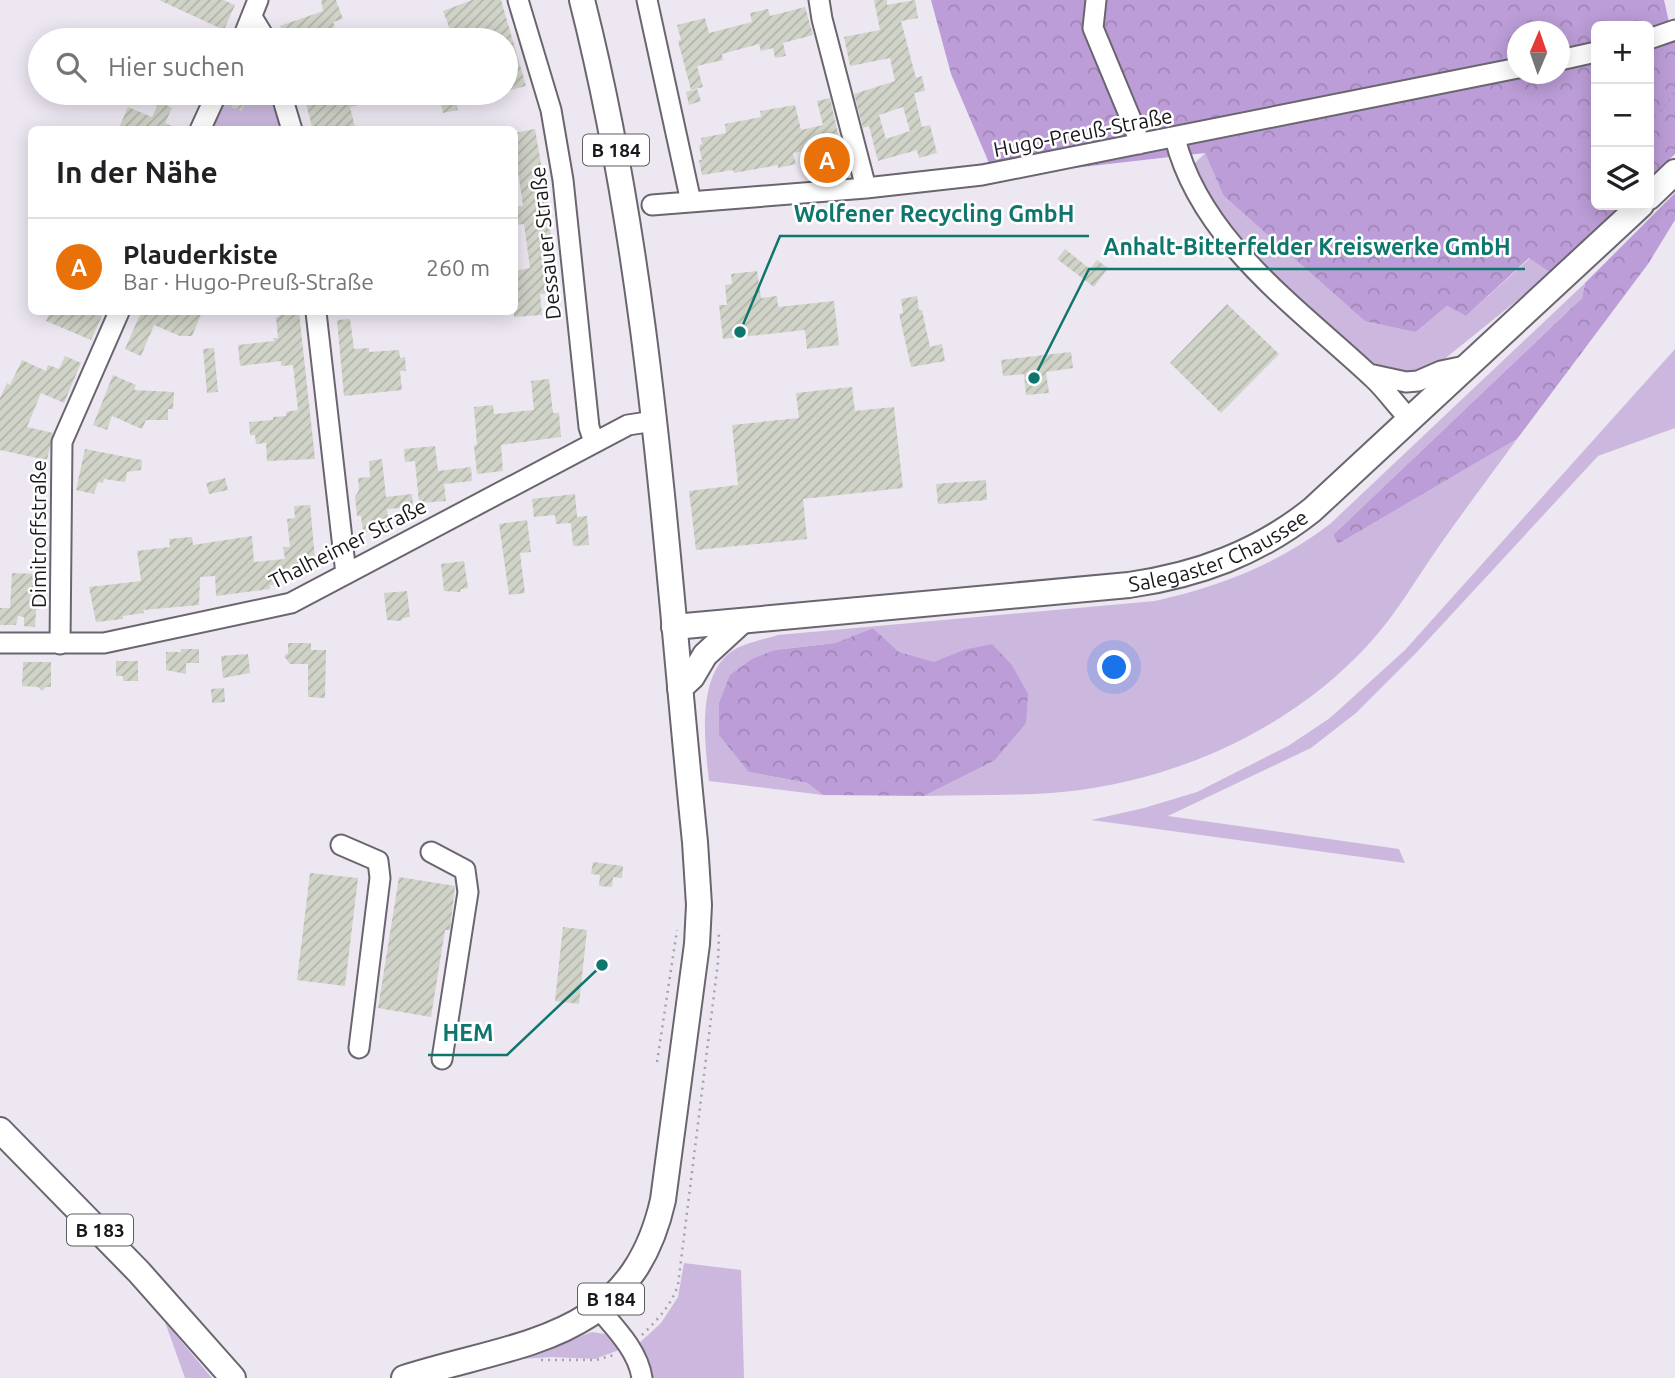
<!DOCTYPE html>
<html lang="de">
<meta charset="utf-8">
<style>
body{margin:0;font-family:Ubuntu,sans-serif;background:#f2f2f2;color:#202124}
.controls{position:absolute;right:21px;top:21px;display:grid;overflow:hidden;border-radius:10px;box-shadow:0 4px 18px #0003}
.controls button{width:63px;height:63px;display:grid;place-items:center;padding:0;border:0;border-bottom:2px solid #e0e0e0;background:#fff;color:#202124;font:35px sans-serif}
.compass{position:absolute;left:1507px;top:21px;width:63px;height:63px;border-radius:50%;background:#fff;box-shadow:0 4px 18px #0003;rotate:2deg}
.you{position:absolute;left:1115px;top:668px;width:24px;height:24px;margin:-18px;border:5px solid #fff;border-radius:50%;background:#1a73e8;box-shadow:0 0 0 10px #1a73e833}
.badge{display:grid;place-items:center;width:46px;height:46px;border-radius:50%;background:#7c3aed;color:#fff;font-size:23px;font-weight:700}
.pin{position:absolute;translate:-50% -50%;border:4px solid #fff;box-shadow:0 2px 7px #0006}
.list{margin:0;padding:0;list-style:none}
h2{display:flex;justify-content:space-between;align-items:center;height:91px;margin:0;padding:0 28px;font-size:30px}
h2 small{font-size:23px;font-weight:400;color:#757577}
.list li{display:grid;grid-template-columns:46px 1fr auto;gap:21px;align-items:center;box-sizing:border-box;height:98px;padding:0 28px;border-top:2px solid #e0e0e0}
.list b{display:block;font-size:26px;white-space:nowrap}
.list p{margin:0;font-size:23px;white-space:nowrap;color:#757577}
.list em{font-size:23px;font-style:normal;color:#757577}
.icon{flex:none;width:38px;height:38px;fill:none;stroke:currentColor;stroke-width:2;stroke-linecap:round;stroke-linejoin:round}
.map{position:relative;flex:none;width:1675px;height:1378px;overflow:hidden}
.search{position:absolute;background:#fff;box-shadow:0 4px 18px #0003;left:28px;top:28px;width:490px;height:77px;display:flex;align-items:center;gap:18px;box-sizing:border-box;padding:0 24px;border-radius:38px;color:#757577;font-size:26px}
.panel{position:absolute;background:#fff;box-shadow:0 4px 18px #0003;left:28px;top:126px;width:490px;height:189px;border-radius:10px}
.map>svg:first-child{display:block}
</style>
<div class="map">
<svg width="1675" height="1378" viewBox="0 0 1675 1378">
<defs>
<pattern id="forest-crowns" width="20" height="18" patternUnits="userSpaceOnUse" patternTransform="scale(1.75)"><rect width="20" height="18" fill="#bc9dd7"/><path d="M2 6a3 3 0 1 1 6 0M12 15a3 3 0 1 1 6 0" fill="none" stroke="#a186b8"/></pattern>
<pattern id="building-hatch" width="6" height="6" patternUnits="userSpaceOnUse" patternTransform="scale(1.75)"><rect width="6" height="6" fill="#d0d3c8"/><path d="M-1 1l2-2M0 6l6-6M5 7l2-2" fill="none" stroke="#b2b4ab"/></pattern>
</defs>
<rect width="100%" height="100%" fill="#ede7f2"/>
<path fill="#ccb8df" d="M 222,93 L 276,93 L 286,130 L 206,130 Z
M 1205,153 L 1223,195 L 1416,332 L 1447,306 L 1466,316 L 1530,258 L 1551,273 L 1437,365 C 1422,372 1407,377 1391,371 C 1366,364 1345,342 1326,325 C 1297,298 1265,273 1242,242 C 1223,218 1208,191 1193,165 Z
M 1585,283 L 1582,298 L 1333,535 L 1338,544 L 1517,439 C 1492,473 1466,508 1442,542 C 1417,577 1397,614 1367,646 C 1289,730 1176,781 1062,792 C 1017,796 970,795 924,796 L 994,761 L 963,650 L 934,663 L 899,652 L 873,628 L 835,643 L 775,650 L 749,772 L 807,783 L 823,795 L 709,781 C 705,745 697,682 727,655 C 740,643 763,640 778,635 L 1155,601 C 1219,587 1278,564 1330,524 Z
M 1675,349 L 1675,428 L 1598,456 L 1415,654 L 1356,713 L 1311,748 L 1168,816 L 1399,849 L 1405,863 L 1091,820 L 1144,808 L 1197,792 L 1288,746 L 1330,718 L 1405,650 Z
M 684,1263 L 741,1270 L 744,1378 L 650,1378 L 636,1346 L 661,1323 L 678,1297 Z
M 165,1322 L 212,1378 L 185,1378 Z
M 592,1332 L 605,1334 L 619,1350 L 595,1359 L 551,1357 L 521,1359 Z"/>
<path fill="url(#forest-crowns)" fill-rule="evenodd" d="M 931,0 L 1664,0 L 1669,22 L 1675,31 L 1675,154 L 1649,179 L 1649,26 L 1596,26 L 1596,205 L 1622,205 L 1551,273 L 1529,258 L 1466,316 L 1447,306 L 1416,332 L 1365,321 L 1223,195 L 1205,153 L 995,177 L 951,74 ZM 1518,32 L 1560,32 L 1560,74 L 1518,74 Z
M 1675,193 L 1675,220 L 1648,264 L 1517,439 L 1338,544 L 1333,535 L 1582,298 L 1585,283 Z
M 873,628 L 899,652 L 934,662 L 963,650 L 992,644 L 1012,665 L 1028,694 L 1026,723 L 994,761 L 924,796 L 823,795 L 807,783 L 749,772 L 719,735 L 719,703 L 730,675 L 752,659 L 775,650 L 835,643 Z"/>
<path fill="url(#building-hatch)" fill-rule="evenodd" d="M 159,0 L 223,0 L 235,5 L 224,30 Z
M 321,0 L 336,0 L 343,19 L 333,22 L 335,27 L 319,32 L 320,35 L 307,40 L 285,40 L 280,26 L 323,11 Z
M 472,0 L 501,0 L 526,86 L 506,91 L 506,40 L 454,40 L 443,11 Z
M 874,0 L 887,0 L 887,5 L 915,0 L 918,18 L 901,21 L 916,78 L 922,76 L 925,91 L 914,93 L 922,127 L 930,125 L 937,153 L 919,158 L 917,150 L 878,161 L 869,126 L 863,128 L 854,94 L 895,81 L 890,58 L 850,66 L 844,37 L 880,30 ZM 903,107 L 910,131 L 886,139 L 879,115 Z
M 805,7 L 813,35 L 783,43 L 786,56 L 775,58 L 773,48 L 761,51 L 759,44 L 722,54 L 723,60 L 697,66 L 703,87 L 691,90 L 678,41 L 681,40 L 677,25 L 705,18 L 709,33 L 752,22 L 750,13 L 768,9 L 770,16 Z
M 697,89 L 701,101 L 689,105 L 686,92 Z
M 235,93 L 249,93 L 242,111 L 230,107 Z
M 303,93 L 390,93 L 391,97 L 350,107 L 355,127 L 338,130 L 313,130 Z
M 454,93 L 458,110 L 443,113 L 439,96 Z
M 830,98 L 840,143 L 836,143 L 840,161 L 825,164 L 820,148 L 793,153 L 796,164 L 778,168 L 778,165 L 734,173 L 733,170 L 702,175 L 699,160 L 702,160 L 699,145 L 702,144 L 701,138 L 726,133 L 725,124 L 761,117 L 760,111 L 795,105 L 801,130 L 823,125 L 817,101 Z
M 159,102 L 172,108 L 165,123 L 180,130 L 118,130 L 128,107 L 152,117 Z
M 535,129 L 547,200 L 557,292 L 540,294 L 542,315 L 514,317 L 514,271 L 530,268 L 524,224 L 514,225 L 514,207 L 523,206 L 517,165 L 514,165 L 514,133 Z
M 1065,249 L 1090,269 L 1097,260 L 1108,268 L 1094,287 L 1057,259 Z
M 757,271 L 761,298 L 777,296 L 778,307 L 834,301 L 839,345 L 807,349 L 805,330 L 723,339 L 719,305 L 727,305 L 725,285 L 732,284 L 731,274 Z
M 917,296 L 919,310 L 922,310 L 930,347 L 942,344 L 945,361 L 911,367 L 899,314 L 903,313 L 901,299 Z
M 1227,304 L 1279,354 L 1221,413 L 1170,363 Z
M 50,312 L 92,312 L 102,316 L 91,340 L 46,321 Z
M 141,312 L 202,312 L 192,336 L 180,336 L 154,325 L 141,356 L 125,349 Z
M 279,312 L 299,312 L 315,459 L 267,461 L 266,443 L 256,444 L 255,435 L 250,435 L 249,422 L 273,420 L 273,417 L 286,416 L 286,412 L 298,410 L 293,365 L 281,366 L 281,361 L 240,366 L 238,345 L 274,341 L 273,338 L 278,338 L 276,317 L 279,317 Z
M 350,319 L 354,349 L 369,348 L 369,352 L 399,350 L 400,358 L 405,357 L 406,371 L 400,371 L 402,390 L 344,396 L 337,320 Z
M 214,348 L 218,392 L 207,393 L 203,349 Z
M 1071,352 L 1073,368 L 1046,372 L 1049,393 L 1026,395 L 1024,374 L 1003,376 L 1001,360 Z
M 65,356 L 81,363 L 64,403 L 41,393 L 27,427 L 53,433 L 47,460 L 0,450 L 0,398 L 7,383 L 10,385 L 22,360 L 46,371 L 48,365 L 59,369 Z
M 113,375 L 136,385 L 134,390 L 174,392 L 173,409 L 168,409 L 168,420 L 146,420 L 142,429 L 112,416 L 107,430 L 93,425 Z
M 549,379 L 553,413 L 559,413 L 561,437 L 501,445 L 503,471 L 477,474 L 474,446 L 477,445 L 474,407 L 493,405 L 494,414 L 534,410 L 531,381 Z
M 852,387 L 855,411 L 894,407 L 903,488 L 803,499 L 807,539 L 696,550 L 689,491 L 738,485 L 732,425 L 799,418 L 796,393 Z
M 435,446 L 438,471 L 471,467 L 472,481 L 444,484 L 446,501 L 419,503 L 415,461 L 405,462 L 404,449 Z
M 85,449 L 142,460 L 141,470 L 127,472 L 125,482 L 104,479 L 103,483 L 98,482 L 94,494 L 76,490 Z
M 382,459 L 386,497 L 412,494 L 413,507 L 387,509 L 389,530 L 363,533 L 361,516 L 357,516 L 355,497 L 359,490 L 358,478 L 370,477 L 369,461 Z
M 225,478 L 228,490 L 209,494 L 206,483 Z
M 986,480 L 987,500 L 938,504 L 936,484 Z
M 575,494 L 577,517 L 587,516 L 589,545 L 573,546 L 571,523 L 556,524 L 555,515 L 534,517 L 532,499 Z
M 310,505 L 316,569 L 277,573 L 278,584 L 270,585 L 270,589 L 216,596 L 215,576 L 200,577 L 199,605 L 143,610 L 144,613 L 123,616 L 123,619 L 96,622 L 89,587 L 141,581 L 137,551 L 170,547 L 169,539 L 192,537 L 193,545 L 252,536 L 254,562 L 285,559 L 283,547 L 290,547 L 287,519 L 295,518 L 294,506 Z
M 527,520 L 531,552 L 520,553 L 525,593 L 509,595 L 499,524 Z
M 464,561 L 468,588 L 461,589 L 460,592 L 444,591 L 441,564 Z
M 12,573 L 37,574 L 36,602 L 41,605 L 36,611 L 35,627 L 24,626 L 24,617 L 18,616 L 16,625 L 0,625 L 0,608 L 10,608 Z
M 407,591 L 410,617 L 403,618 L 401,621 L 387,620 L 384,593 Z
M 288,643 L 311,643 L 311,650 L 326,650 L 325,698 L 308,697 L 308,664 L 290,664 L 284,656 L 288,653 Z
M 181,649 L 199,649 L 199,663 L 186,663 L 186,674 L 166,670 L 166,652 L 181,652 Z
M 248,654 L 250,673 L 223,678 L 221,656 Z
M 116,661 L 138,661 L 138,681 L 123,681 L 123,676 L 116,676 Z
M 23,662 L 51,662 L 51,687 L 46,687 L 42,691 L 38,687 L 22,686 Z
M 224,688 L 225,702 L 212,703 L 211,689 Z
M 593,862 L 623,866 L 622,878 L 613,877 L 612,887 L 599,886 L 600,875 L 591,874 Z
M 310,873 L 358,878 L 345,986 L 297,980 Z
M 399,877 L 455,886 L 450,930 L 445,930 L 431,1017 L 378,1008 Z
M 563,927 L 587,930 L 579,1004 L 555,1001 Z"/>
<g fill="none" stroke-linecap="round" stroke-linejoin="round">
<g stroke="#6a656f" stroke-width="23">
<path id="minor" d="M 518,0 L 551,110 L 563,180 L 589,427 L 594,442
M 647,0 L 691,202
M 819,0 L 822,19 L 866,188
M 1096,0 L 1093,28 L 1135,129 L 1139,144
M 252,17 L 266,40
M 1649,39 L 1675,30
M 242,40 L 258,0
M 1560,60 L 1596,52
M 281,93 L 292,130
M 200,130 L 217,93
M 1175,138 C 1200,241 1301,310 1374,379 C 1387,391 1397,407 1410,419
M 652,205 L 866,188 L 982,175 L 1518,68
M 316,312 L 346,574
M 1369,374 L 1406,382 L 1418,381 L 1441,371 L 1465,366
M 0,643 L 104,643 L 291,603 L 628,425 L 654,421
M 60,644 L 62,442 L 119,312
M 341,845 L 378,861 L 380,878 L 359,1048
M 431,852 L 465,870 L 468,892 L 442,1059
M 599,1309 C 616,1329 638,1351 642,1378"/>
</g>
<g stroke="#6a656f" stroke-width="28">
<g id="major">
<path d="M 1649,197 L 1675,172"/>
<path id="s1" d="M 674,627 L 1129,585 C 1198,575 1258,553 1312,510 L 1641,205"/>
<path d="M 680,688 L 692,677 L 705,655 L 742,621"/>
<path d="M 0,1130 L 139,1272 L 233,1378"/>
<path d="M 404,1378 C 520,1341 631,1342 663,1200 L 697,944 L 699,905 L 695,842 C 666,561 652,276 582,0"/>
</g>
</g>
<path stroke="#a5a0a9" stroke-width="2.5" stroke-dasharray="2 5" stroke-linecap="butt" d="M 1649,120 L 1663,109 L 1675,92
M 657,1062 L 677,930
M 642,1335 C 657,1320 671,1306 678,1285 L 718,962 L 719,933
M 541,1360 L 596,1360 L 614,1355"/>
<use href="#minor" stroke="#fff" stroke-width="19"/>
<use href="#major" stroke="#fff" stroke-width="24"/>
</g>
<g text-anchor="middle" stroke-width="5" stroke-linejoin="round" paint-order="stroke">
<g fill="#fff" stroke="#5f5d60" stroke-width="2">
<rect x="583" y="134.5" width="66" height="31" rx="5"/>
<rect x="67" y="1214.5" width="66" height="31" rx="5"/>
<rect x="578" y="1283.5" width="66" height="31" rx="5"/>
</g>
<g font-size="19" font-weight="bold" fill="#1a181c">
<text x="616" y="157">B 184</text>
<text x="100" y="1237">B 183</text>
<text x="611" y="1306">B 184</text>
</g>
<g font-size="21" fill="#1a181c" stroke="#fff">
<text transform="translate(1083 133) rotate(-11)" y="7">Hugo-Preuß-Straße</text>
<text transform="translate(546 243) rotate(-96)" y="7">Dessauer Straße</text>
<text transform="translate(39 534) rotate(-90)" y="7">Dimitroffstraße</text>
<text transform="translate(348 544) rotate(-27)" y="7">Thalheimer Straße</text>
<text dy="7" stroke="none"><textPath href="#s1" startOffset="553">Salegaster Chaussee</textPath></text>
</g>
</g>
<path fill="none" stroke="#0f766e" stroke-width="2.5" d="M740 332L780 236H1089M1034 378L1089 269H1525M602 965L507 1055H428"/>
<g fill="#0f766e" stroke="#fff" stroke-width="2.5">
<circle cx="740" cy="332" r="7"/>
<circle cx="1034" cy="378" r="7"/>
<circle cx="602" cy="965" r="7"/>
</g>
<g font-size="23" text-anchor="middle" font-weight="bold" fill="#0f766e" stroke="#fff" stroke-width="5" stroke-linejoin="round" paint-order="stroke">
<text x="934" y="222">Wolfener Recycling GmbH</text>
<text x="1307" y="255">Anhalt-Bitterfelder Kreiswerke GmbH</text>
<text x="468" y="1041">HEM</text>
</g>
</svg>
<div class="controls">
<button>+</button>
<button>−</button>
<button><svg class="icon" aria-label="layers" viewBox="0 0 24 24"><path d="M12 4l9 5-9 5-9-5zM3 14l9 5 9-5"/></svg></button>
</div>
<svg class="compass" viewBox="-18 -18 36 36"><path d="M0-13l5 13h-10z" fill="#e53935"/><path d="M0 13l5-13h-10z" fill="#757577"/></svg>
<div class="you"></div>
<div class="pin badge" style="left:827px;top:160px;background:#e8710a">A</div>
<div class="search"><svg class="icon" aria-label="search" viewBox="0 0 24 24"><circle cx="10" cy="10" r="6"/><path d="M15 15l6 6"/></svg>Hier suchen</div>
<section class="panel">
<h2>In der Nähe<small></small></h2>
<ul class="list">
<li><span class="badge" style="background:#e8710a">A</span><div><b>Plauderkiste</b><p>Bar · Hugo-Preuß-Straße</p></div><em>260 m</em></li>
</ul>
</section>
</div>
